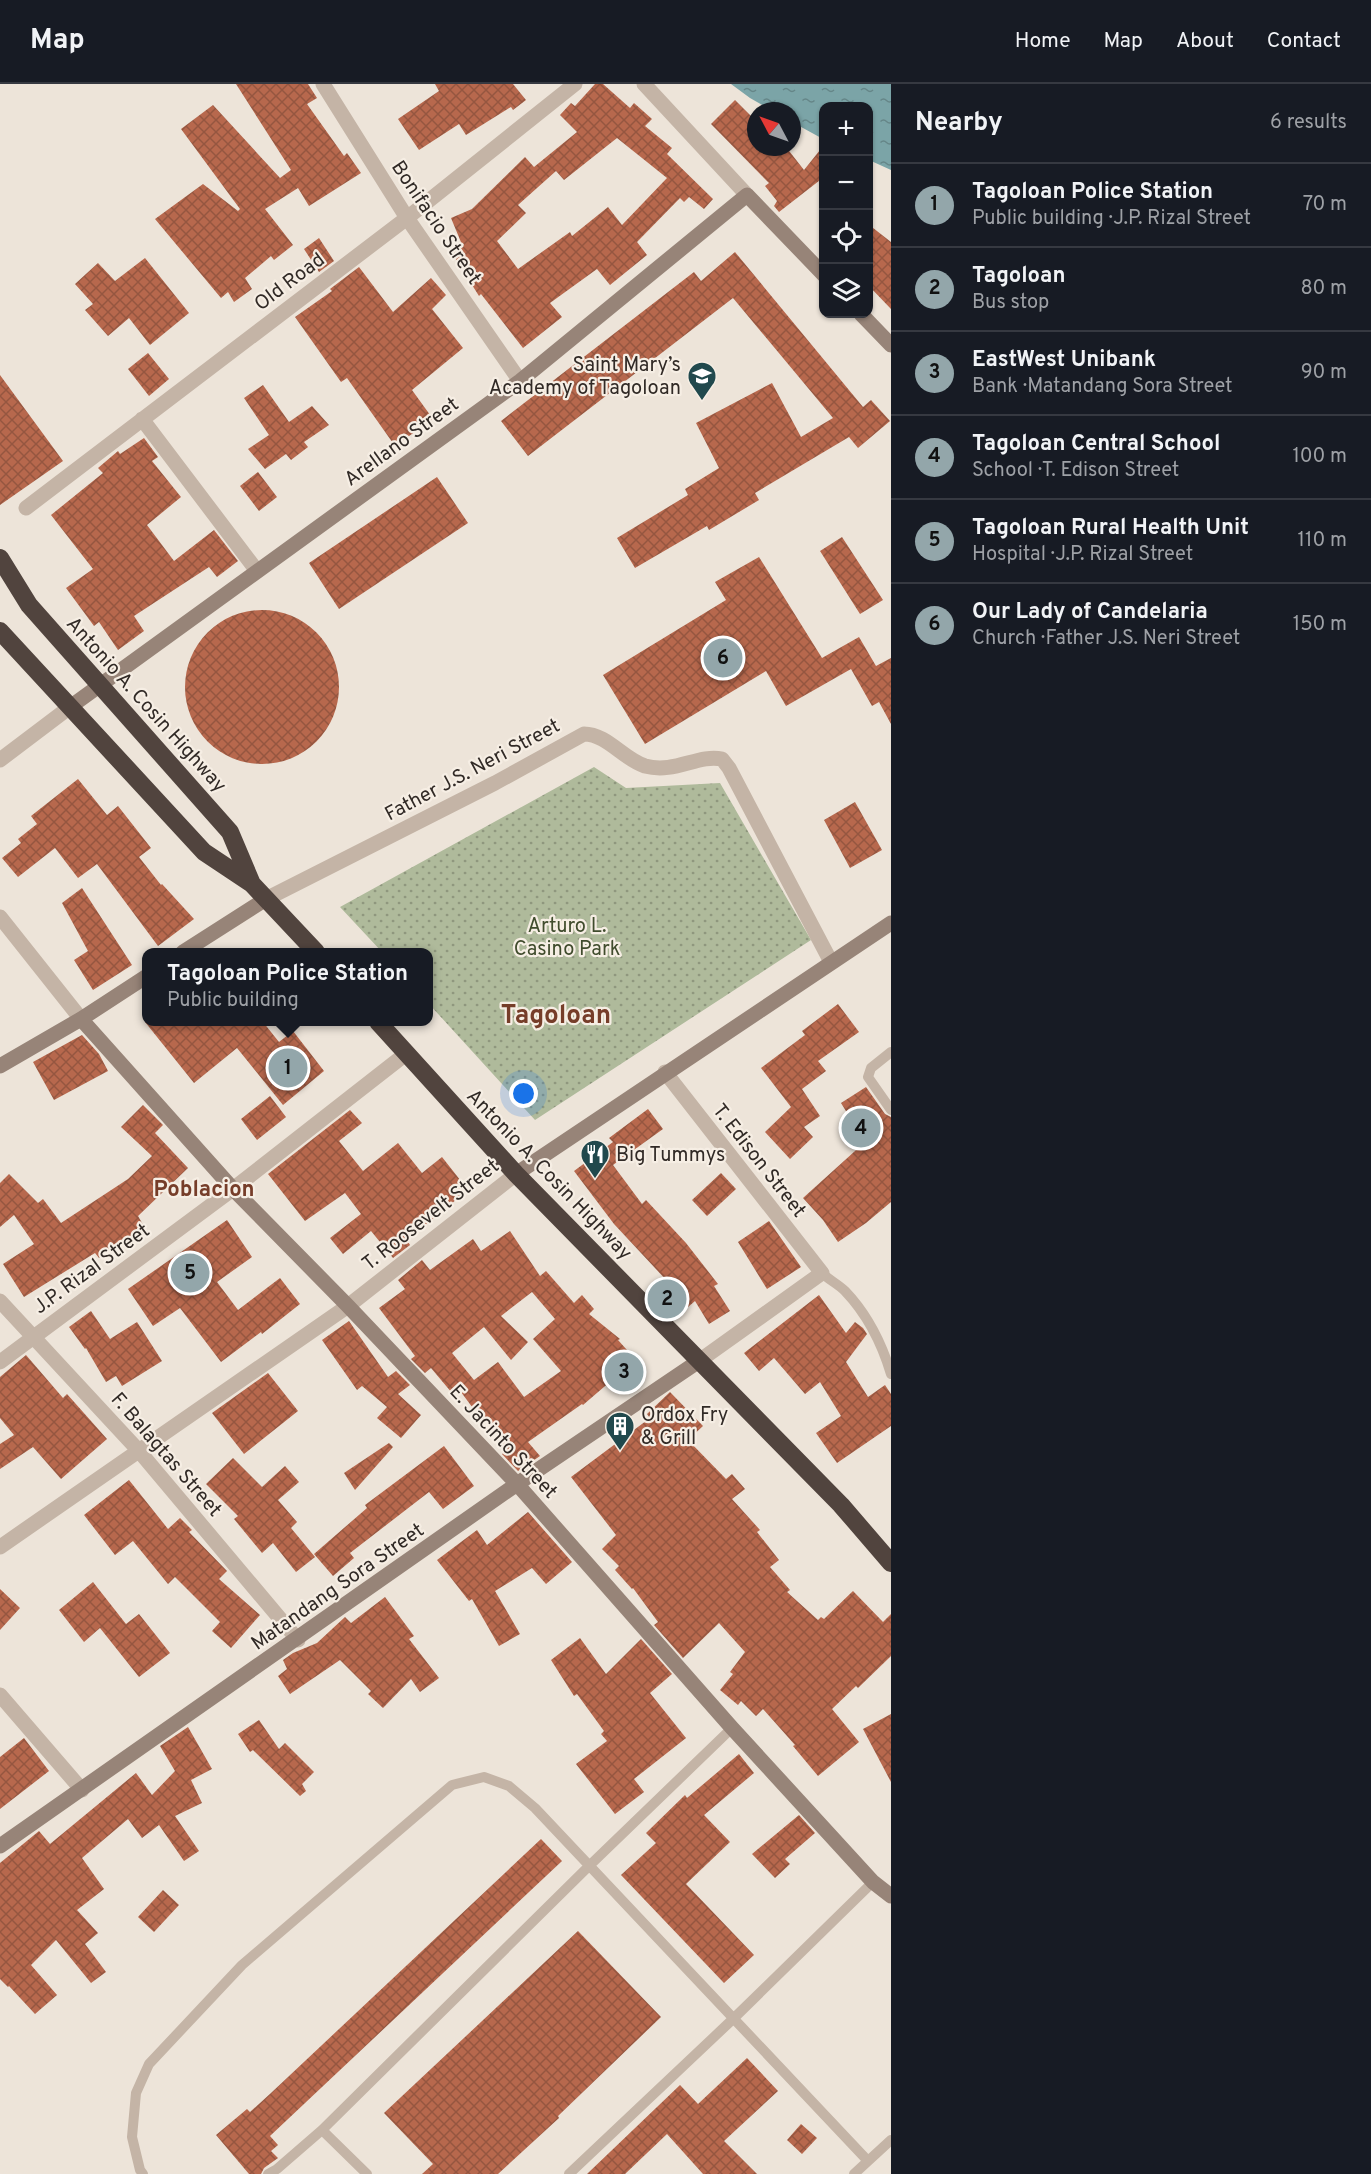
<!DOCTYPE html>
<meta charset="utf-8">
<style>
body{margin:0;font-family:Overpass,sans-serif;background:#242831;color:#f1f3f6}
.controls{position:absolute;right:18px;top:18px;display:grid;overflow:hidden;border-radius:12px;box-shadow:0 2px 4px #0004}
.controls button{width:54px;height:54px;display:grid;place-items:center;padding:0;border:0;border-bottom:2px solid #363941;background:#171b24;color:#f1f3f6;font:30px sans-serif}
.compass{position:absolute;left:747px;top:18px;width:54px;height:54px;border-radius:50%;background:#171b24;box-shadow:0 2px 4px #0004;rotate:311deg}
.you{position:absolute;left:524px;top:1010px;width:21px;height:21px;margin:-15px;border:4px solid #fff;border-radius:50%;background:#1a73e8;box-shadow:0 0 0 9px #1a73e833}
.badge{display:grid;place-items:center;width:39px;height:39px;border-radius:50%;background:#93a6aa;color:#111;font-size:20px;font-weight:700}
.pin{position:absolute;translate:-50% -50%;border:3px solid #fff;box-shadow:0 2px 6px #0006}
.popup{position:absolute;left:142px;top:864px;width:291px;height:78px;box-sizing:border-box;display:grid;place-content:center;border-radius:12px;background:#171b24;filter:drop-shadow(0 2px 4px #0005);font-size:20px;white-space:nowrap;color:#9ea1a6}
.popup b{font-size:22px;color:#f1f3f6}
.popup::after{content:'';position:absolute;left:50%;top:100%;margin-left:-12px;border:12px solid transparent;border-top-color:#171b24}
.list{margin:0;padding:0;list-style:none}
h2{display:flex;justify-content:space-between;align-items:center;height:78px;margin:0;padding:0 24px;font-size:26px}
h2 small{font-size:20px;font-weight:400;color:#9ea1a6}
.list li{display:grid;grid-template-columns:39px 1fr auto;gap:18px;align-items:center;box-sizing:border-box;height:84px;padding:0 24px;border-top:2px solid #363941}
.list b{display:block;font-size:22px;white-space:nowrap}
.list p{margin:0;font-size:20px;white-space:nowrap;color:#9ea1a6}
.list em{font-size:20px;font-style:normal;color:#9ea1a6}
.icon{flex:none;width:33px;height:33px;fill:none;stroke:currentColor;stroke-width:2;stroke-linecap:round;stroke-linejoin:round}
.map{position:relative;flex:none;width:891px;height:2090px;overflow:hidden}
header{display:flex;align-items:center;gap:36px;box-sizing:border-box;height:84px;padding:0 30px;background:#171b24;border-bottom:2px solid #363941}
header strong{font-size:28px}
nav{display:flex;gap:33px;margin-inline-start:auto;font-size:21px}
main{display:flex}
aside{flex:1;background:#171b24}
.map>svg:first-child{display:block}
</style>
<header>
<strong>Map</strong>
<nav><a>Home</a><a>Map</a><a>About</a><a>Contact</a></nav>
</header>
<main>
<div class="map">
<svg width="891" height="2090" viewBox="0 0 891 2090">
<defs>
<pattern id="grass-dots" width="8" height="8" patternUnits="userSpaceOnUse" patternTransform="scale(1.5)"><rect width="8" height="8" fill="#afba9b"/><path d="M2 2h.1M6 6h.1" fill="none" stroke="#8f977e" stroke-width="1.8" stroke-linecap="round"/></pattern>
<pattern id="water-ripples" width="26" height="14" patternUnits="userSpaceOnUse" patternTransform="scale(1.5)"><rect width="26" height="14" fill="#7ba4a7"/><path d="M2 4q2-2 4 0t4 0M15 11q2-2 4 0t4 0" fill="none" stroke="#658688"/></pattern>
<pattern id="building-cross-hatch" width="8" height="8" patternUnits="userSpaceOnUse" patternTransform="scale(1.5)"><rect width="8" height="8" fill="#b7684d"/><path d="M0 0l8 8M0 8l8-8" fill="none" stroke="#955640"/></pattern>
</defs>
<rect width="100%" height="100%" fill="#ede4d9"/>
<path fill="url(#grass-dots)" d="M 594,683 L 626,704 L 720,699 L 811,856 L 535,1036 L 429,920 L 429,868 L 382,868 L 340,823 Z"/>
<path fill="url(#water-ripples)" d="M 731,0 L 891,0 L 891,86 L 869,76 L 868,22 L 824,22 L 823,55 L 792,38 L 792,27 L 773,27 L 750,14 Z"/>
<path fill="url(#building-cross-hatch)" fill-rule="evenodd" d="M 236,0 L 308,0 L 317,14 L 307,20 L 344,72 L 347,69 L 361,89 L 309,122 L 298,104 L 265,125 L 293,161 L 274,176 L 271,172 L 245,194 L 252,205 L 234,218 L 228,208 L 221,214 L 155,135 L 203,100 L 238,127 L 240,125 L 181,45 L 213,21 L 280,94 L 291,86 Z
M 435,0 L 513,0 L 526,16 L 513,26 L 511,23 L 466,51 L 459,40 L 419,66 L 398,35 L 439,7 Z
M 595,0 L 603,0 L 630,24 L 634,19 L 652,35 L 645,42 L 672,64 L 667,70 L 713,115 L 704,125 L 689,113 L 684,118 L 680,114 L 637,158 L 647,171 L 610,201 L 597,185 L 550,219 L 562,233 L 523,264 L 481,210 L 479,212 L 452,169 L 463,163 L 451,134 L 472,125 L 525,73 L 534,83 L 577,48 L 560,31 L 571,19 L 575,22 ZM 617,54 L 667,94 L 622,141 L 608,123 L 572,152 L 570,148 L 518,185 L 497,157 L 526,129 L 518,121 L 556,87 L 564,96 Z
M 735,16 L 756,37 L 756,63 L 786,63 L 804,86 L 824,61 L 824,93 L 779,128 L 774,122 L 777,117 L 765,102 L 769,99 L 711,40 Z
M 868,140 L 891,158 L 891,225 L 868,201 Z
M 319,154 L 334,177 L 319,188 L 304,165 Z
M 735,168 L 863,323 L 871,316 L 890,337 L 858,364 L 849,353 L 755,409 L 759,416 L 709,446 L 707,442 L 635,484 L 617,454 L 688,411 L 685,405 L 719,384 L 696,339 L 772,299 L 801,353 L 833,334 L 733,214 L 528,372 L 501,337 L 694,188 L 701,197 Z
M 145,174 L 189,229 L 150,261 L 129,234 L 108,252 L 85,226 L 93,220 L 75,200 L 98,179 L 115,197 Z
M 359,183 L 393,228 L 431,194 L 446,211 L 432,225 L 463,264 L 412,306 L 433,335 L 395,362 L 347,294 L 341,298 L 295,233 L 332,207 L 330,205 Z
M 148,269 L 169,295 L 149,312 L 128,285 Z
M 0,291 L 63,377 L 0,421 Z
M 263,301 L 289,338 L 312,322 L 329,341 L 304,358 L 308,363 L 291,376 L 286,370 L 265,385 L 248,365 L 269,351 L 244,314 Z
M 144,354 L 158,373 L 152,377 L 181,413 L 147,441 L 174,477 L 214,446 L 238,477 L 217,493 L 209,483 L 134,532 L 144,547 L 118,566 L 99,538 L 94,542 L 66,504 L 93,485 L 51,431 L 103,389 L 98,384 L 118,367 L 120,370 Z
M 258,388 L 277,413 L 259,427 L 240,402 Z
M 437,393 L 468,439 L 339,525 L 309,479 Z
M 842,453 L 883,516 L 860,530 L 820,467 Z
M 759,473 L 822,574 L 859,553 L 876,582 L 891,574 L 891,640 L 879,618 L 872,622 L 851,585 L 786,622 L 766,587 L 645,660 L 603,591 L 726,516 L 715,498 Z
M185 603a77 77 0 1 1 154 0a77 77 0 1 1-154 0Z
M 78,695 L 107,731 L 118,722 L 151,764 L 139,773 L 161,801 L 162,800 L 194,835 L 158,862 L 97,780 L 78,794 L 55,764 L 18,793 L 2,774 L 21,759 L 18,755 L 37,740 L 31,732 Z
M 855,718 L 882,766 L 850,784 L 824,736 Z
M 82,804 L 132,881 L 93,906 L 74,876 L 88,867 L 62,819 Z
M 838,920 L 859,948 L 818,977 L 826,987 L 802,1005 L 820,1032 L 804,1043 L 813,1053 L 790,1075 L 765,1048 L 791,1023 L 761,984 L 805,951 L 802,947 Z
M 145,938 L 263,938 L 279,958 L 293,947 L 324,987 L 283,1021 L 237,964 L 194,999 Z
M 82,951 L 99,970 L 108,987 L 54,1016 L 33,978 Z
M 866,1003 L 885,1030 L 891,1033 L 891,1118 L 866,1139 L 838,1158 L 823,1136 L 803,1114 L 865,1058 L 841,1019 Z
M 270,1012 L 286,1033 L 257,1056 L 241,1035 Z
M 143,1021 L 163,1041 L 155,1049 L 188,1084 L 138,1132 L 145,1144 L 99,1174 L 95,1169 L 24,1213 L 3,1180 L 34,1160 L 14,1131 L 0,1143 L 0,1099 L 9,1090 L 38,1119 L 43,1115 L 61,1139 L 128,1095 L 152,1072 L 121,1043 Z
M 648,1025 L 663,1045 L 613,1081 L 642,1120 L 646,1116 L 686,1159 L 718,1200 L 714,1202 L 730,1227 L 709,1240 L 695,1217 L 688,1223 L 668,1198 L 614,1140 L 574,1087 L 613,1058 L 609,1054 Z
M 350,1026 L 362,1039 L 339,1057 L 363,1087 L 398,1059 L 422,1089 L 442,1073 L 468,1106 L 407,1156 L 410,1161 L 393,1174 L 371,1147 L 343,1170 L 330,1154 L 361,1130 L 345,1109 L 305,1137 L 268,1090 Z
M 721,1089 L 736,1105 L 707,1132 L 692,1116 Z
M 227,1136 L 252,1173 L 217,1198 L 238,1226 L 280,1194 L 300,1220 L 262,1250 L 261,1248 L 221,1278 L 180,1224 L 153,1242 L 128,1205 Z
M 769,1137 L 801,1183 L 767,1205 L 738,1158 Z
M 510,1147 L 540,1192 L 546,1187 L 574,1219 L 582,1211 L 594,1225 L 589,1230 L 620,1255 L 618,1256 L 644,1285 L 628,1299 L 619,1290 L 583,1321 L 582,1320 L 528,1358 L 540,1372 L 518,1387 L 502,1370 L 508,1366 L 484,1333 L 481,1335 L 458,1304 L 452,1309 L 431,1284 L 425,1289 L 411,1275 L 415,1272 L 379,1224 L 405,1205 L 398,1196 L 422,1176 L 430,1186 L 473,1155 L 481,1167 ZM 532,1208 L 555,1235 L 533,1255 L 561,1287 L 524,1313 L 498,1278 L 474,1296 L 452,1269 L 484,1243 L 511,1276 L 528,1258 L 501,1232 Z
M 819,1211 L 846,1249 L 855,1238 L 863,1244 L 867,1250 L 846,1278 L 868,1313 L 885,1301 L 891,1310 L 891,1342 L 837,1379 L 816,1349 L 841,1332 L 820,1298 L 805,1310 L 774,1274 L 759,1287 L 744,1269 Z
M 91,1227 L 110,1255 L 137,1238 L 162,1277 L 122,1302 L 116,1292 L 106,1298 L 86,1264 L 85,1265 L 69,1243 Z
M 349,1237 L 388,1293 L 396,1287 L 410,1301 L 398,1310 L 421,1331 L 401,1354 L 377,1334 L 387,1323 L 362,1302 L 357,1306 L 322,1256 Z
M 26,1271 L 63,1314 L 67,1310 L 107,1355 L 61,1395 L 33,1363 L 0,1385 L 0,1360 L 14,1351 L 0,1334 L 0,1293 Z
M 268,1289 L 298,1327 L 244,1370 L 212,1329 Z
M 670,1308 L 703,1342 L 688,1356 L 726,1395 L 732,1390 L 745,1405 L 732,1415 L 760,1446 L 757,1448 L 779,1476 L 770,1483 L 790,1506 L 787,1508 L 818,1536 L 821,1533 L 824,1535 L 853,1507 L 883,1538 L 891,1530 L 891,1572 L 858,1604 L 856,1602 L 832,1625 L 859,1658 L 818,1692 L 793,1662 L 795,1661 L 763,1625 L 756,1632 L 741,1617 L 738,1621 L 720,1606 L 733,1590 L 730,1588 L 745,1568 L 719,1539 L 683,1574 L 654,1541 L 658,1538 L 633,1504 L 632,1505 L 615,1486 L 619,1482 L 602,1465 L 616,1451 L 571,1393 L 650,1334 L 647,1330 Z
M 389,1359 L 393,1363 L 355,1406 L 344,1389 Z
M 444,1362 L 474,1402 L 443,1425 L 429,1408 L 350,1469 L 354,1474 L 333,1492 L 314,1470 L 367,1424 L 365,1421 Z
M 233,1374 L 262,1403 L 285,1382 L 299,1398 L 278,1416 L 297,1438 L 291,1444 L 315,1473 L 296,1488 L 273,1459 L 262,1469 L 234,1435 L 238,1432 L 206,1400 Z
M 129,1396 L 168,1445 L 180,1434 L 192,1446 L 189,1448 L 227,1487 L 219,1495 L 260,1531 L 231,1564 L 212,1547 L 220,1538 L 175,1493 L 168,1500 L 133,1457 L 115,1471 L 84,1431 Z
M 528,1428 L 572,1478 L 546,1500 L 532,1484 L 495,1507 L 520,1550 L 499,1562 L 472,1515 L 469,1517 L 437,1476 L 477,1446 L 487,1461 Z
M 93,1498 L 126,1540 L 139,1530 L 170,1569 L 139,1593 L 100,1544 L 84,1558 L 59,1526 Z
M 0,1505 L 20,1524 L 0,1546 Z
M 385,1513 L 414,1552 L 409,1555 L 439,1594 L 420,1608 L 411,1595 L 383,1624 L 368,1610 L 371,1607 L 340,1576 L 290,1610 L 278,1592 L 287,1585 L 283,1576 L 293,1569 L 317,1559 L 345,1533 L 351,1539 Z
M 580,1554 L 606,1590 L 641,1555 L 672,1590 L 650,1609 L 686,1654 L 634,1695 L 644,1708 L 615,1730 L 576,1680 L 607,1657 L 601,1650 L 604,1647 L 577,1610 L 574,1612 L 551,1576 Z
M 891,1630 L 891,1698 L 863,1645 Z
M 259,1636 L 279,1665 L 285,1659 L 314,1688 L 302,1700 L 306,1707 L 300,1712 L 253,1666 L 250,1668 L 238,1650 Z
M 188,1643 L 212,1685 L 191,1696 L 202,1719 L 175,1732 L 199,1767 L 184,1777 L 159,1741 L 142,1754 L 128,1735 L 82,1774 L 104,1805 L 77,1826 L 98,1849 L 85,1860 L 106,1888 L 91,1899 L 56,1856 L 31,1881 L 57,1911 L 35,1930 L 9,1902 L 8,1903 L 0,1895 L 0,1779 L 39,1747 L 50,1760 L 136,1689 L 152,1711 L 175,1687 L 160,1662 Z
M 24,1654 L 49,1687 L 0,1725 L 0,1673 Z
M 739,1670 L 754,1689 L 704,1731 L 730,1758 L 686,1800 L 754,1871 L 724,1899 L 621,1791 L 656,1759 L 646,1749 L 685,1711 L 687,1714 Z
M 799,1731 L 815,1749 L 785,1775 L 790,1780 L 775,1794 L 752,1770 Z
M 541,1755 L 562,1777 L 270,2052 L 278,2061 L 271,2067 L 278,2074 L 264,2084 L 261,2090 L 249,2090 L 216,2051 L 247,2025 L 250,2028 L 271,2009 Z
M 163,1806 L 179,1821 L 154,1848 L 138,1833 Z
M 578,1847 L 661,1933 L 558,2032 L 559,2034 L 498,2090 L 422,2090 L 433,2080 L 384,2029 Z
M 747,1974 L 778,2007 L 724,2057 L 757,2090 L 703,2090 L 667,2050 L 625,2090 L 587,2090 L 680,2001 L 698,2020 Z
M 801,2040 L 817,2054 L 802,2070 L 787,2056 Z"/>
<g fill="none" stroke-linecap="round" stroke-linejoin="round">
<path stroke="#c4b4a6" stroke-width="10" d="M 891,968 L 871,984 L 868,993 L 891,1026
M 822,1189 C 829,1196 838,1200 845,1207 C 867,1230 882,1260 891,1290
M 322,2046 L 367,2090
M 143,2090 L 140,2086 L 132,2053 L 136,2009 L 149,1980 L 242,1881 L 452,1701 L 484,1693 L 509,1702 L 535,1724 L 868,2077
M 268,2090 L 277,2085 L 322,2046 L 589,1782 L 732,1644
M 569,2090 L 733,1935 L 873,1798
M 854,2090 L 891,2056"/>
<path stroke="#c4b4a6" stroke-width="15" d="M 323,0 L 407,134 L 520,297
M 644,0 L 747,111
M 142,335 L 257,487
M 26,424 L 407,134 L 575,0
M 0,676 L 70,623
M 266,815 L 495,699 L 584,650 C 607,650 623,675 645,682 C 675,690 698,670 722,675 L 729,684 L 831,878
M 0,833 L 81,935
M 665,988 L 822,1189 L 699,1277
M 0,1217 L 139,1367 L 298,1556
M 0,1278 L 233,1105 L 407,969
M 0,1463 L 348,1222 L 516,1090
M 0,1611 L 82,1706"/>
<path stroke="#978478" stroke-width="15" d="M 861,230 L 891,261
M 70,623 L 520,297 L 747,111 L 824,191
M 183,868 L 266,815
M 81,935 L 233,1105 L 348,1222 L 517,1400 L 732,1644 L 873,1798 L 891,1812
M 0,982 L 81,935 L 147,892
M 516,1090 L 891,839
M 0,1762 L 517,1400 L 699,1277"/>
<path stroke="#51443e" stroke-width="18" d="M 0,474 L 29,521 L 230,748 L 252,800
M 0,547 L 204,768 L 252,800 L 316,868
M 378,938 L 516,1090 L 841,1421 L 891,1479"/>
</g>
<defs>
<g id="school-pin" transform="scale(1.5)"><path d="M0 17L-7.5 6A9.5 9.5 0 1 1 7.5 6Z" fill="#21494d" stroke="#f6eee4"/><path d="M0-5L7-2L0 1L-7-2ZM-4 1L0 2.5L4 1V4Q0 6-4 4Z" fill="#fff"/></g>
<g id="restaurant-pin" transform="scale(1.5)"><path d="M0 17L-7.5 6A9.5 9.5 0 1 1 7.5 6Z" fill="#21494d" stroke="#f6eee4"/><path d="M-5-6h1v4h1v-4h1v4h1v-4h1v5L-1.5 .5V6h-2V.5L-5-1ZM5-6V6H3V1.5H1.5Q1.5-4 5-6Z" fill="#fff"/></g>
<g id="building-pin" transform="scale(1.5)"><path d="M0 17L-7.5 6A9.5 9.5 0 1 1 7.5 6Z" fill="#21494d" stroke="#f6eee4"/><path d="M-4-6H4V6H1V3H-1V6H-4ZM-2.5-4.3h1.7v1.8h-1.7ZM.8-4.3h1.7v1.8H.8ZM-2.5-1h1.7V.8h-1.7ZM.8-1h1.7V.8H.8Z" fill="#fff"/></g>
</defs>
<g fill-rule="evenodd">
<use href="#school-pin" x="702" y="292"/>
<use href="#restaurant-pin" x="595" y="1070"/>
<use href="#building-pin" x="620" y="1342"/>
</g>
<g text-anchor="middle" stroke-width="4.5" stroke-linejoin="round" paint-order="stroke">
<g font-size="20" fill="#312a26" stroke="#f6eee4">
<text transform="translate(437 138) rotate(56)" y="7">Bonifacio Street</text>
<text transform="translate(289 197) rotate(-37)" y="7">Old Road</text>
<text transform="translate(401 357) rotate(-36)" y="7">Arellano Street</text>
<text transform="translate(147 620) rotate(48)" y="7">Antonio A. Cosin Highway</text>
<text transform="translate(472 685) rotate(-28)" y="7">Father J.S. Neri Street</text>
<text transform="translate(760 1076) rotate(52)" y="7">T. Edison Street</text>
<text transform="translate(550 1090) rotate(46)" y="7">Antonio A. Cosin Highway</text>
<text transform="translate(430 1130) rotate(-38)" y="7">T. Roosevelt Street</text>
<text transform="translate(91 1184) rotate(-36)" y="7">J.P. Rizal Street</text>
<text transform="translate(504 1357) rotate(47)" y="7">E. Jacinto Street</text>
<text transform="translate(167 1370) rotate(49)" y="7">F. Balagtas Street</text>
<text transform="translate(337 1502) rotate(-35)" y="7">Matandang Sora Street</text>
</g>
<g font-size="20" fill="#312a26" stroke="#f6eee4" text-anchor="start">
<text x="681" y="287" text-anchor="end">Saint Mary’s<tspan x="681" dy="23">Academy of Tagoloan</tspan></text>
<text x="616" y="1077">Big Tummys</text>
<text x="641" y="1337">Ordox Fry<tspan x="641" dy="23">&amp; Grill</tspan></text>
</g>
<g font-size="20" fill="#404c2d" stroke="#f6eee4">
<text x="567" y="848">Arturo L.<tspan x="567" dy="23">Casino Park</tspan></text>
</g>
<g font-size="22" font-weight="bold" fill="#763d29" stroke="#f6eee4">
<text x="204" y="1112">Poblacion</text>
</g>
<g font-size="26" font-weight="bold" fill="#763d29" stroke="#f6eee4">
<text x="556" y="939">Tagoloan</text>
</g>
</g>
</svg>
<div class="controls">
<button>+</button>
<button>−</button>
<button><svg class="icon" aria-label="locate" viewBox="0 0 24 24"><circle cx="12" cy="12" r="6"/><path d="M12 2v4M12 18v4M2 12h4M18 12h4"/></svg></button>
<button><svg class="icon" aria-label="layers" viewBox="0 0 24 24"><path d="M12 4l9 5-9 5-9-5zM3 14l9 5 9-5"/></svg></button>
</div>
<svg class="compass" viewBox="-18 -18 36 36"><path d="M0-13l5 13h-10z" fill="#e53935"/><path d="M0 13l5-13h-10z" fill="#9ea1a6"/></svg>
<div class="you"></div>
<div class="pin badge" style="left:288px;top:984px">1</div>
<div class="popup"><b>Tagoloan Police Station</b>Public building</div>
<div class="pin badge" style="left:667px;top:1215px">2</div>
<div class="pin badge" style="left:624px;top:1288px">3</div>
<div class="pin badge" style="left:861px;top:1044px">4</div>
<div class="pin badge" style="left:190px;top:1189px">5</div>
<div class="pin badge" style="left:723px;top:574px">6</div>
</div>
<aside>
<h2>Nearby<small>6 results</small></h2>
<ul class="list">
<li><span class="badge">1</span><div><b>Tagoloan Police Station</b><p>Public building · J.P. Rizal Street</p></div><em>70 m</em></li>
<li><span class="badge">2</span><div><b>Tagoloan</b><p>Bus stop</p></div><em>80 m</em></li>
<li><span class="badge">3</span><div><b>EastWest Unibank</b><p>Bank · Matandang Sora Street</p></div><em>90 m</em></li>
<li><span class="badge">4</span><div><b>Tagoloan Central School</b><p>School · T. Edison Street</p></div><em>100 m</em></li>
<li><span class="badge">5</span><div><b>Tagoloan Rural Health Unit</b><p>Hospital · J.P. Rizal Street</p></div><em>110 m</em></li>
<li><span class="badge">6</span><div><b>Our Lady of Candelaria</b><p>Church · Father J.S. Neri Street</p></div><em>150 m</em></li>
</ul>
</aside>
</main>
